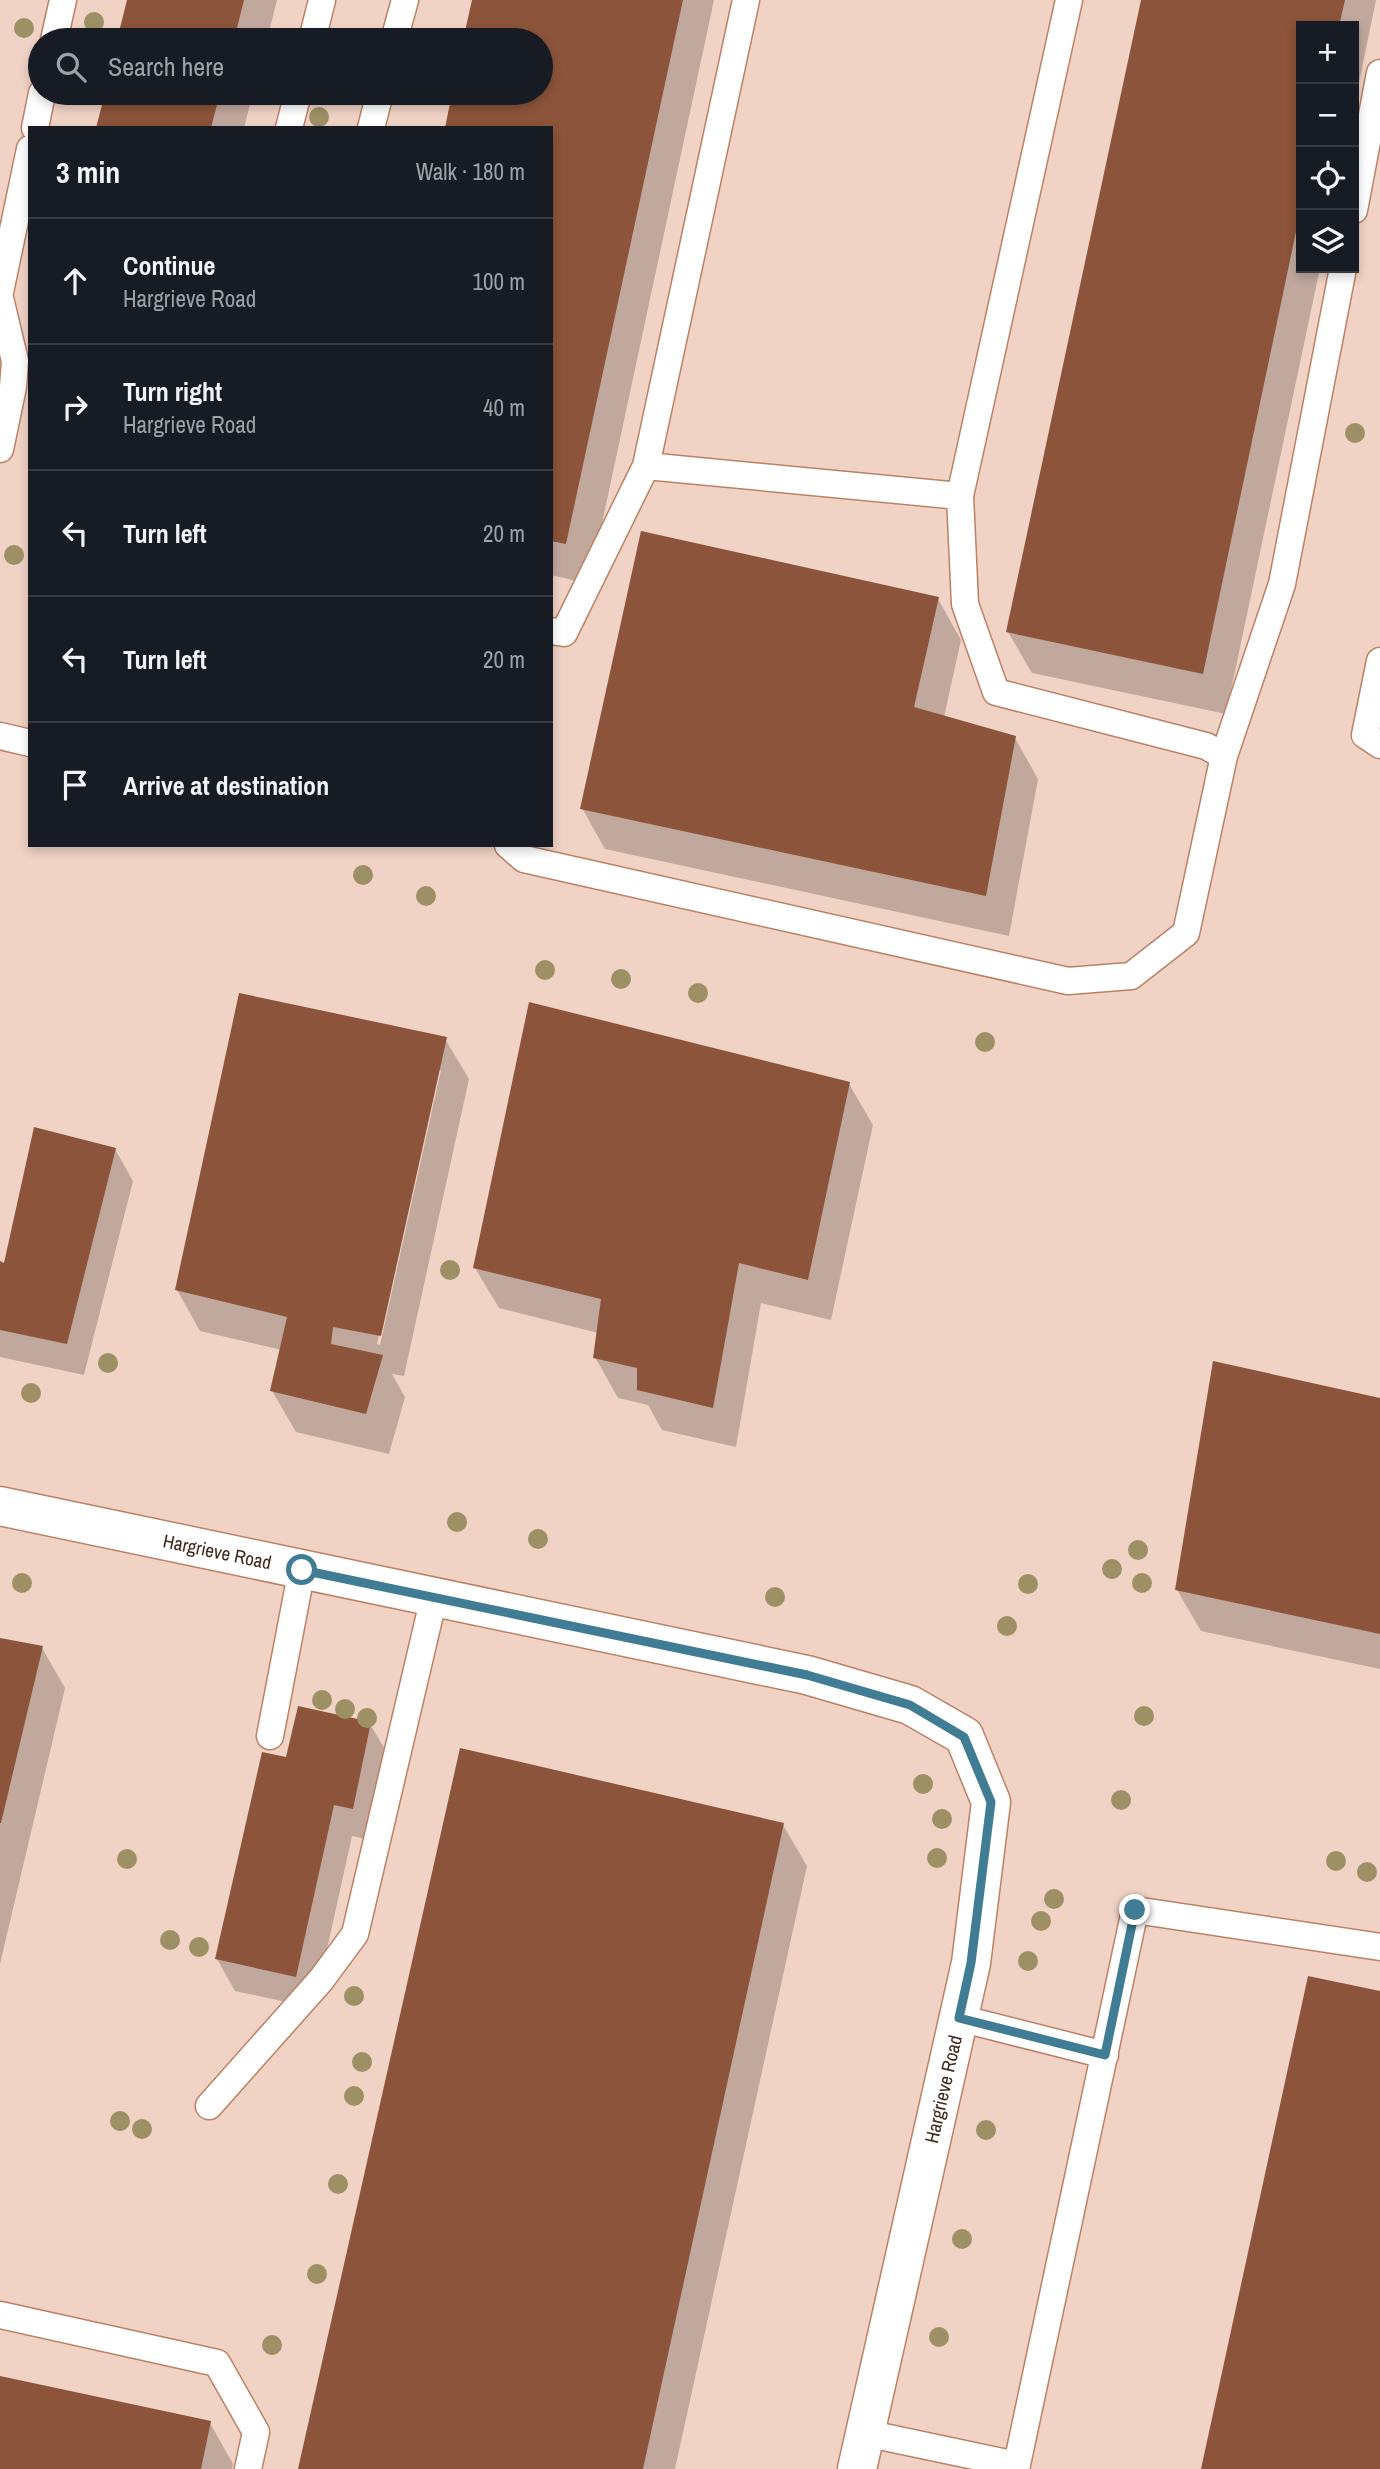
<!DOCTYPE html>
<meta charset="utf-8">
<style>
body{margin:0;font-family:"Archivo Narrow",sans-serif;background:#242831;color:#f1f3f6}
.controls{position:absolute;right:21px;top:21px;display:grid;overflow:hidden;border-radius:0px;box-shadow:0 4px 10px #0003}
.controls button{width:63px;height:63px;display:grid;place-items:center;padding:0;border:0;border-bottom:2px solid #363941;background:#171b24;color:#f1f3f6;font:35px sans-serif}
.stop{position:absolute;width:21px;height:21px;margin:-16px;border:5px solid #407c94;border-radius:50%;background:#fff}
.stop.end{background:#407c94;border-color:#fff;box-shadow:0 2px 7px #0008}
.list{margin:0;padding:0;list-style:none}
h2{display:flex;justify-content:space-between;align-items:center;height:91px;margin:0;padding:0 28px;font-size:30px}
h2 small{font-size:23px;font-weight:400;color:#9ea1a6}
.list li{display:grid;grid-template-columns:46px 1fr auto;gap:21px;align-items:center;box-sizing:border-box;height:126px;padding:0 28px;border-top:2px solid #363941}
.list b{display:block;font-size:26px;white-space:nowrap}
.list p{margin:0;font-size:23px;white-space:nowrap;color:#9ea1a6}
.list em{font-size:23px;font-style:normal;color:#9ea1a6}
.icon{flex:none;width:38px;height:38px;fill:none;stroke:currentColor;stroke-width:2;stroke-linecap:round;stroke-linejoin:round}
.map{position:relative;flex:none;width:1380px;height:2469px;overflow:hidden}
.search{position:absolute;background:#171b24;box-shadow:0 4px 10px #0003;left:28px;top:28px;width:525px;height:77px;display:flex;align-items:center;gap:18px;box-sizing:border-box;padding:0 24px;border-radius:38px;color:#9ea1a6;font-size:26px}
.panel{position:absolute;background:#171b24;box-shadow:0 4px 10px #0003;left:28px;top:126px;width:525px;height:721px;border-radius:0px}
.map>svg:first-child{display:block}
</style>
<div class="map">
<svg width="1380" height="2469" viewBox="0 0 1380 2469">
<rect width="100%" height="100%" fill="#fce2d6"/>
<path fill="#f0d3c5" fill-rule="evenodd" d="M 0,0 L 1380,0 L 1380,2469 L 0,2469 ZM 1301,26 L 1354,26 L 1354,268 L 1301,268 ZM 40,40 L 541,40 L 541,93 L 40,93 ZM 30,128 L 551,128 L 551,845 L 30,845 Z"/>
<path fill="#0003" fill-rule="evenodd" d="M 129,0 L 277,0 L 267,40 L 119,40 Z
M 473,0 L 714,0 L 589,584 L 551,575 L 551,128 L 447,128 L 454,93 L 541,93 L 541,40 L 465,40 Z
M 1143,0 L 1376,0 L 1354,107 L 1354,26 L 1301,26 L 1301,268 L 1320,268 L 1226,714 L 1032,673 L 1008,632 Z
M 106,93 L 253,93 L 244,128 L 98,128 Z
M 938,599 L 961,640 L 944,717 L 1015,738 L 1038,779 L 1009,936 L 605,849 L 582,808 Z
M 445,1039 L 469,1079 L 404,1376 L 392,1374 L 405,1397 L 389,1454 L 296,1432 L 272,1391 L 282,1350 L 200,1331 L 177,1290 ZM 437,1070 L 441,1070 L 380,1345 L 377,1344 Z
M 849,1084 L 873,1125 L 831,1320 L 761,1303 L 736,1447 L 662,1430 L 648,1405 L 618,1398 L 595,1357 L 598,1333 L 499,1308 L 475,1268 Z
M 115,1149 L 133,1181 L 84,1375 L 0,1357 L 0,1263 L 5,1265 Z
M 1380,1400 L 1380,1669 L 1201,1631 L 1177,1590 Z
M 0,1640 L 42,1648 L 65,1688 L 0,1964 Z
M 370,1724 L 389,1756 L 370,1840 L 352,1836 L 314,2008 L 235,1991 L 217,1959 L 288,1759 Z
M 783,1825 L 807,1866 L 675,2469 L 300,2469 Z
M 0,2378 L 210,2423 L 233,2464 L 232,2469 L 0,2469 Z"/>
<path fill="#8c543a" d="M 127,0 L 244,0 L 234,40 L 117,40 Z
M 472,0 L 683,0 L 566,544 L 551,541 L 551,128 L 445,128 L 452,93 L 541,93 L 541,40 L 463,40 Z
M 1141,0 L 1345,0 L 1339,26 L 1301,26 L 1301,208 L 1203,674 L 1006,632 Z
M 105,93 L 220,93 L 211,128 L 96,128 Z
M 641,531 L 939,597 L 914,707 L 1016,736 L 986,896 L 580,809 Z
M 239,993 L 447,1037 L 381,1336 L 333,1327 L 331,1344 L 383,1355 L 366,1414 L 270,1391 L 287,1317 L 175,1290 Z
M 529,1002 L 850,1082 L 808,1280 L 739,1263 L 713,1408 L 637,1390 L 637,1368 L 593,1358 L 601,1299 L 473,1268 Z
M 34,1127 L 116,1148 L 67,1344 L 0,1330 L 0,1261 L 4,1263 Z
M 1213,1361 L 1380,1398 L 1380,1634 L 1175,1590 Z
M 0,1638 L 43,1646 L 1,1823 L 0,1823 Z
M 298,1706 L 371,1722 L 353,1809 L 334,1805 L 296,1977 L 215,1959 L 262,1752 L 286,1757 Z
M 460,1748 L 784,1823 L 643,2469 L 298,2469 Z
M 1308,1976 L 1380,1991 L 1380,2469 L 1201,2469 Z
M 0,2376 L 211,2421 L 201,2469 L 0,2469 Z"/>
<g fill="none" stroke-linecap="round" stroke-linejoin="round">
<g stroke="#bc8165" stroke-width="29">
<path id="lane" d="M 746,0 L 646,466 L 960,496 L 1069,0
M 54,40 L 63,0
M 312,40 L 322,0
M 394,40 L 405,0
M 35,128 L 42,93
M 289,128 L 298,93
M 371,128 L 380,93
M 1354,210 L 1380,73
M 0,292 L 30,149
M 0,298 L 15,361 L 13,387 L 0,449
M 551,631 L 564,633 L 646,466
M 1380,661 L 1365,735 L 1380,745
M 0,736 L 30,743
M 1224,756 L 1282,584 L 1343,268
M 508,845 L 524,859 L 1068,981 L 1131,976 L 1186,933 L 1224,756 L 1206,746 L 996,692 L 965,604 L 960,496
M 270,1736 L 302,1569
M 959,2018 L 1105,2055
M 209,2106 L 321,1980 L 355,1934 L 434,1597
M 0,2315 L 217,2363 L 256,2432 L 248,2469
M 865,2433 L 1017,2465
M 1016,2469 L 1135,1910 L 1380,1947"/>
</g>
<g stroke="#bc8165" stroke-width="41">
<g id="street">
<path id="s1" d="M 0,1506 L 807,1675 L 910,1705 L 964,1736 L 991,1802 L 971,1963 L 857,2469"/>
</g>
</g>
<use href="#lane" stroke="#fff" stroke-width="26"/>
<use href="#street" stroke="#fff" stroke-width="38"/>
</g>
<g fill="#9e9065">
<circle cx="94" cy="22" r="10"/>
<circle cx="24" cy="28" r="10"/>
<circle cx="319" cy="117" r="10"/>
<circle cx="1355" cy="433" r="10"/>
<circle cx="14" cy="555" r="10"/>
<circle cx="363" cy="875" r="10"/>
<circle cx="426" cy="896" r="10"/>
<circle cx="545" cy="970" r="10"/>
<circle cx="621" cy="979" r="10"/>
<circle cx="698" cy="993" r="10"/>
<circle cx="985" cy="1042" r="10"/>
<circle cx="450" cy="1270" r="10"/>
<circle cx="108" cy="1363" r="10"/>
<circle cx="31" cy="1393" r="10"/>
<circle cx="457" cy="1522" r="10"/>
<circle cx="538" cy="1539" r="10"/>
<circle cx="1138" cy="1550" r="10"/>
<circle cx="1112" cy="1569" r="10"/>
<circle cx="22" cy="1583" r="10"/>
<circle cx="1142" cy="1583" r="10"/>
<circle cx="1028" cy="1584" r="10"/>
<circle cx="775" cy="1597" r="10"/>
<circle cx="1007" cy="1626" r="10"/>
<circle cx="322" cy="1700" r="10"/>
<circle cx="345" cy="1709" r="10"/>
<circle cx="1144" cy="1716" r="10"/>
<circle cx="367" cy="1718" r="10"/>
<circle cx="923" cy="1784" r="10"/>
<circle cx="1121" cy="1800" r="10"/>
<circle cx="942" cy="1819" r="10"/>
<circle cx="937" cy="1858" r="10"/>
<circle cx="127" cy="1859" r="10"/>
<circle cx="1336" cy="1861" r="10"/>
<circle cx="1367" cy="1872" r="10"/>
<circle cx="1054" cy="1899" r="10"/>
<circle cx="1041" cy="1921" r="10"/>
<circle cx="170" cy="1940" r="10"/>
<circle cx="199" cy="1947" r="10"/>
<circle cx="1028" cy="1961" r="10"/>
<circle cx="354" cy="1996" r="10"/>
<circle cx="362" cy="2062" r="10"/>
<circle cx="354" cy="2096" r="10"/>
<circle cx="120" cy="2121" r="10"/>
<circle cx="142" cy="2129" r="10"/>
<circle cx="986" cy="2130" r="10"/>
<circle cx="338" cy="2184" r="10"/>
<circle cx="962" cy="2239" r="10"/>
<circle cx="317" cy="2274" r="10"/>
<circle cx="939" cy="2337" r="10"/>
<circle cx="272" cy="2345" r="10"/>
</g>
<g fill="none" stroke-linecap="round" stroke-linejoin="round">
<path stroke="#407c94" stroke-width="9" d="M 302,1570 L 807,1675 L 910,1705 L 964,1737 L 991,1802 L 971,1963 L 959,2018 L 1105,2055 L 1135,1910"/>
</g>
<g text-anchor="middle" stroke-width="7" stroke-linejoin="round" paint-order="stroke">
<g font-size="19" fill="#40281c" stroke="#fff">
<text dy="7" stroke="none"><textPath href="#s1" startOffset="222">Hargrieve Road</textPath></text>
<text transform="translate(943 2089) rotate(-77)" y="7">Hargrieve Road</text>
</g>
</g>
</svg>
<div class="controls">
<button>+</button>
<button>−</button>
<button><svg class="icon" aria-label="locate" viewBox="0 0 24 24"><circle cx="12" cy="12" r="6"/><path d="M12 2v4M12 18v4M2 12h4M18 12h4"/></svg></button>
<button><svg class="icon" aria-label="layers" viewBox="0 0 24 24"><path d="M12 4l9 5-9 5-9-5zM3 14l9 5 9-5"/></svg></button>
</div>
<div class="stop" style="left:302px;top:1570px"></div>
<div class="stop end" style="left:1135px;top:1910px"></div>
<div class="search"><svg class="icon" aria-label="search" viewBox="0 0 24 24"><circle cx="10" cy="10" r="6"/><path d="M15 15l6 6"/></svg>Search here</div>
<section class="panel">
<h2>3 min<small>Walk · 180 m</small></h2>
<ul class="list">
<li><svg class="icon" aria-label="ahead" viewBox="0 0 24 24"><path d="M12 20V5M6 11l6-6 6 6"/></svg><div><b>Continue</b><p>Hargrieve Road</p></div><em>100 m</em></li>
<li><svg class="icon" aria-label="right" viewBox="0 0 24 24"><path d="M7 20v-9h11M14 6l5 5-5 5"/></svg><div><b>Turn right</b><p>Hargrieve Road</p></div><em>40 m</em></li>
<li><svg class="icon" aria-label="left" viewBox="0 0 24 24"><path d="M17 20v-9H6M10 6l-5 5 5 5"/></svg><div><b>Turn left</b></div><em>20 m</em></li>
<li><svg class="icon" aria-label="left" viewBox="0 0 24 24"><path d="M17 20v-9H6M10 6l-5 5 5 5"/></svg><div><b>Turn left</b></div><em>20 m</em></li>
<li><svg class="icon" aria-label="arrive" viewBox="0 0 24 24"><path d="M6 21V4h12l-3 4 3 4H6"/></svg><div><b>Arrive at destination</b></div></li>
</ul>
</section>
</div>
